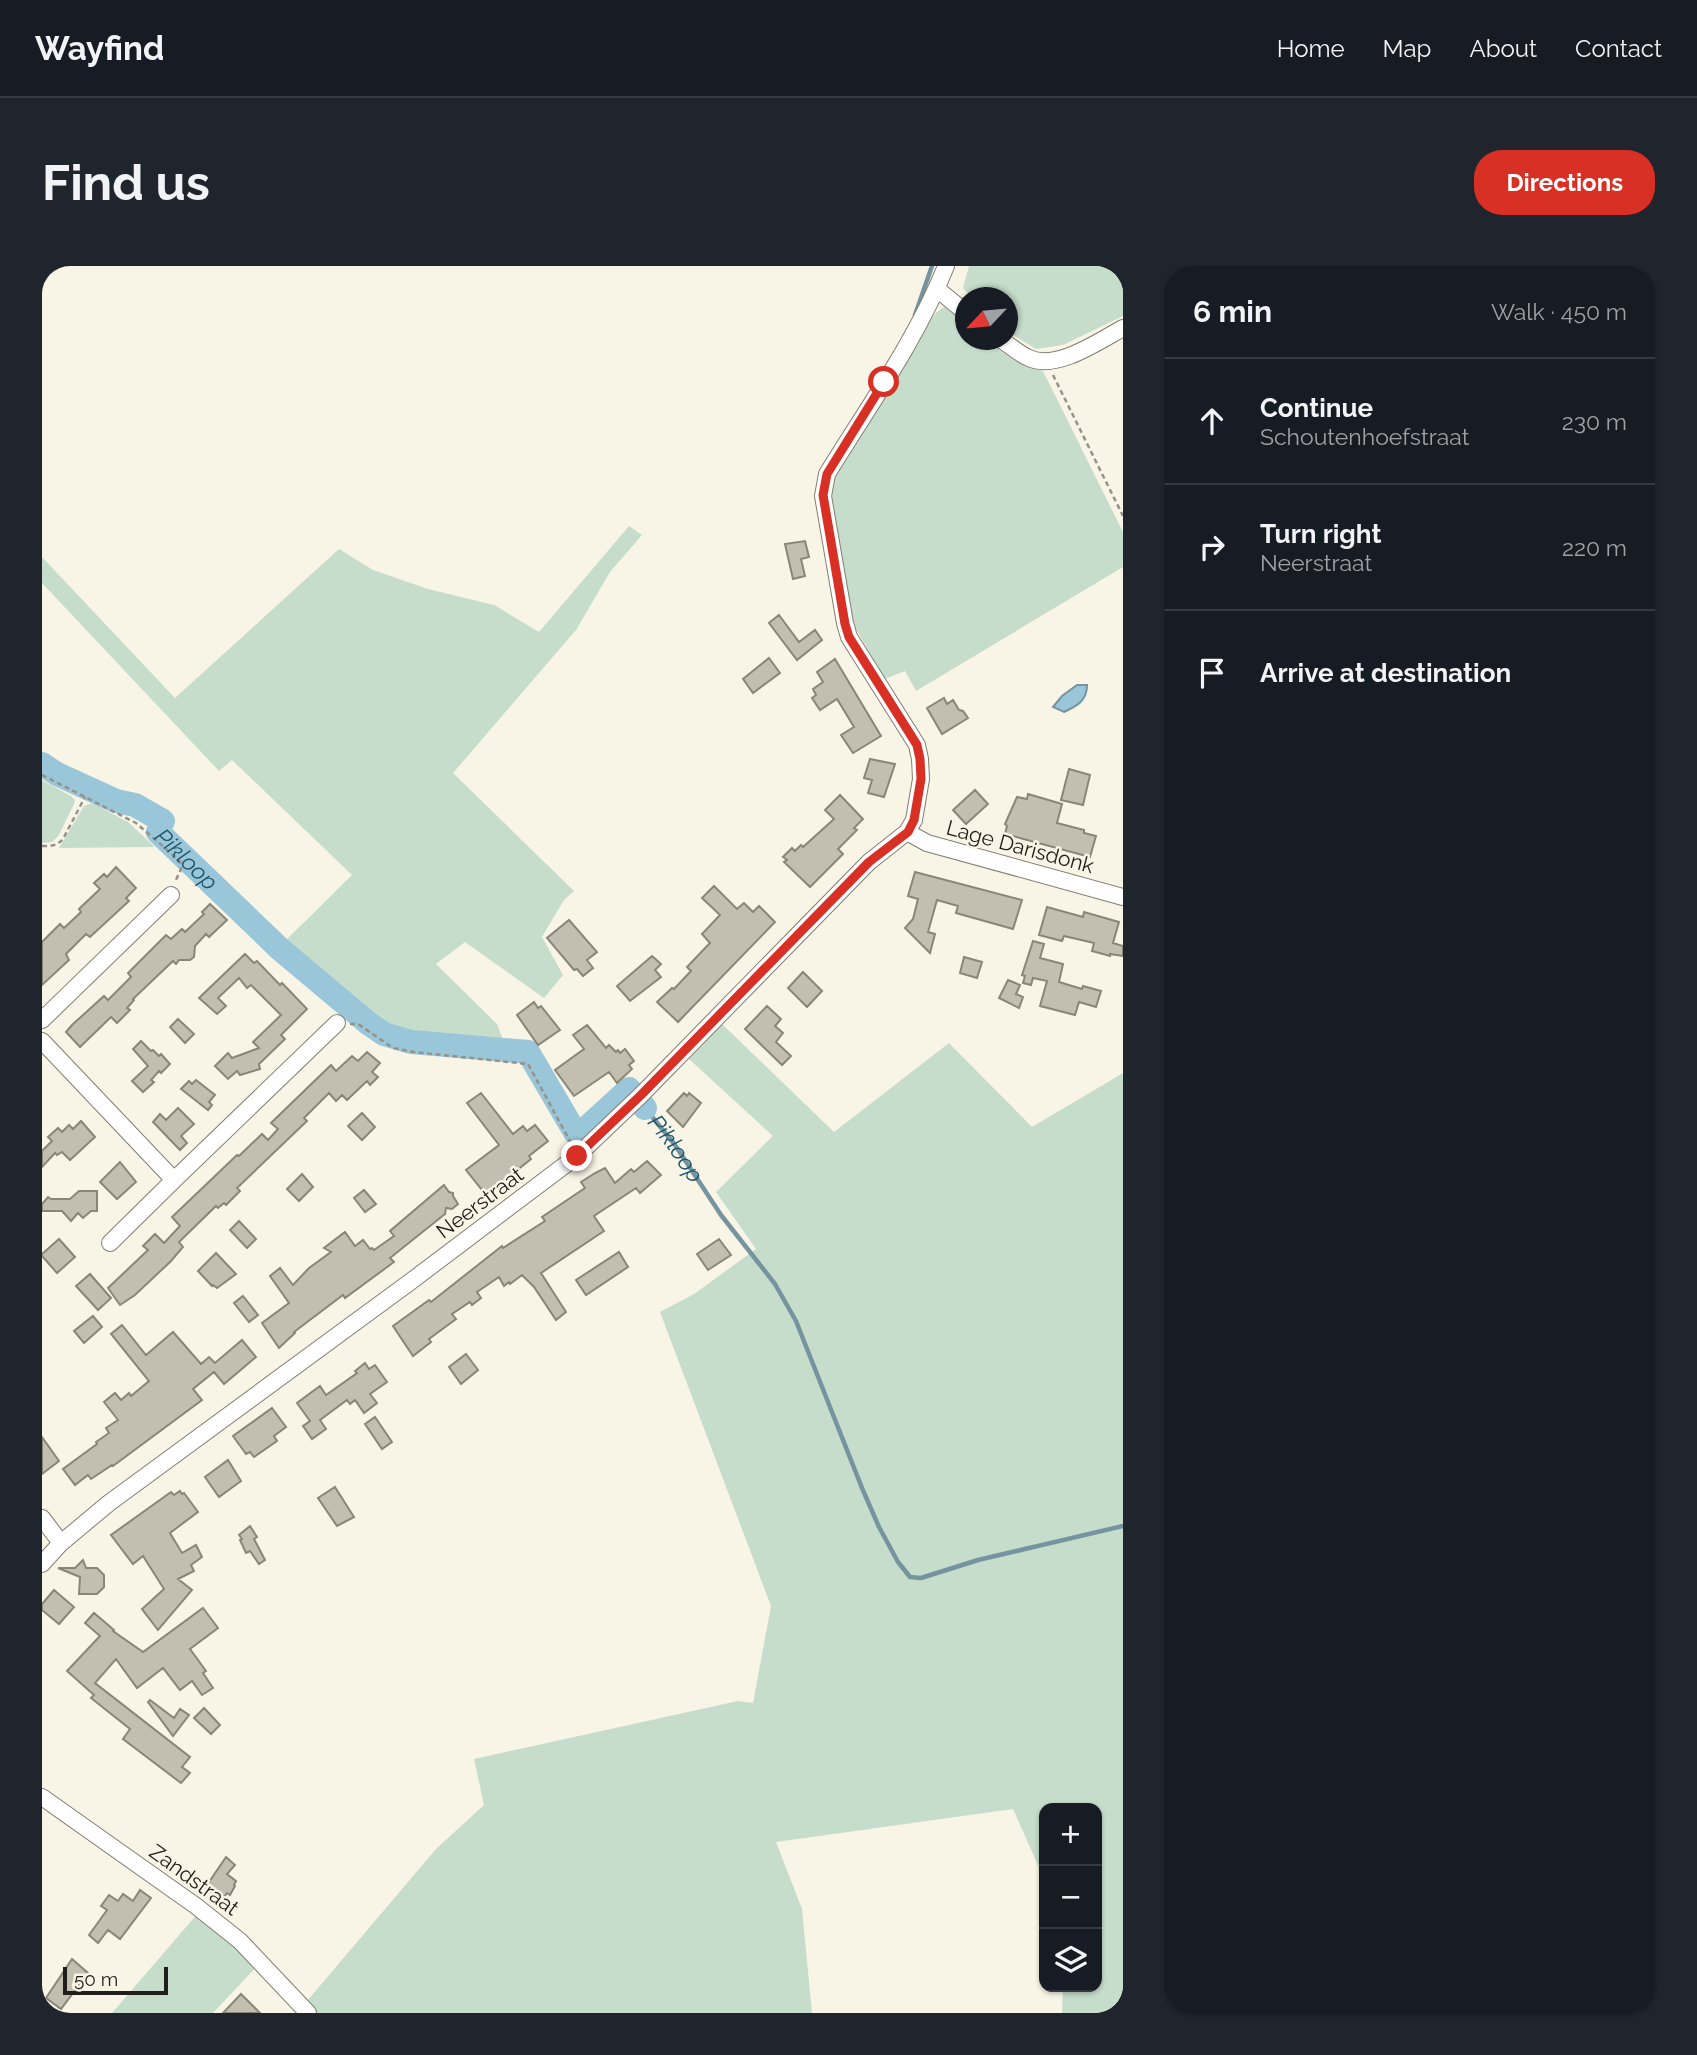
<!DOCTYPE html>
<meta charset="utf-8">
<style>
body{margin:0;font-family:Raleway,sans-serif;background:#20242c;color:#f1f3f6}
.controls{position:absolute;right:21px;bottom:21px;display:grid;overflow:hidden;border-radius:14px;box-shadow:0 2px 5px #0004}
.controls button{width:63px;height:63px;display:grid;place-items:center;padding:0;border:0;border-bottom:2px solid #363941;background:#171b24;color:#f1f3f6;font:35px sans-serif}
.compass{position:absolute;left:913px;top:21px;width:63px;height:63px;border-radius:50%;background:#171b24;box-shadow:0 2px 5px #0004;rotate:244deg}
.scale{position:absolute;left:21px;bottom:18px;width:105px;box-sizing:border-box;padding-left:7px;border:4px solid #1f1e19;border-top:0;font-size:19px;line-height:24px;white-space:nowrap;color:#1f1e19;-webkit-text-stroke:5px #f9f5e6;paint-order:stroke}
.stop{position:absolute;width:21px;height:21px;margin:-16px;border:5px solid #d93025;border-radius:50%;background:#fff}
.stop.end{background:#d93025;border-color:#fff;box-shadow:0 2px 7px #0008}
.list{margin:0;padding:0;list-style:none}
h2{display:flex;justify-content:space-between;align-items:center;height:91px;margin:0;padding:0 28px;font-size:30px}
h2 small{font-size:23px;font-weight:400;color:#9ea1a6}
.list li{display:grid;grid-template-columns:46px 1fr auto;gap:21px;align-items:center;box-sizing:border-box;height:126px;padding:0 28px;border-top:2px solid #363941}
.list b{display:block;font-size:26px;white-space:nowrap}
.list p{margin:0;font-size:23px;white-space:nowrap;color:#9ea1a6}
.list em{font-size:23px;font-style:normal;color:#9ea1a6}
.icon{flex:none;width:38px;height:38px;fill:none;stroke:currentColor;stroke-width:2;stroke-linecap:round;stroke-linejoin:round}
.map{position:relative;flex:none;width:1081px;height:1747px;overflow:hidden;border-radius:28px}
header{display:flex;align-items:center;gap:42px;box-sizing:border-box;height:98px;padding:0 35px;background:#171b24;border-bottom:2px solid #363941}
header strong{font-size:33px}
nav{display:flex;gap:38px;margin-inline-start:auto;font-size:24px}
.intro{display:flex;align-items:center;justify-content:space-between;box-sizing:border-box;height:168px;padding:0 42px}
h1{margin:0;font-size:49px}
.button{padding:18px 32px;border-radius:28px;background:#d93025;color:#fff;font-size:24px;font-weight:700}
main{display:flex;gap:42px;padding:0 42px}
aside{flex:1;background:#171b24;border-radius:28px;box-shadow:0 2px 5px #0004}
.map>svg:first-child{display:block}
</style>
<header>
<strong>Wayfind</strong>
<nav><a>Home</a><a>Map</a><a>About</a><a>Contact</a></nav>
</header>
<div class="intro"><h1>Find us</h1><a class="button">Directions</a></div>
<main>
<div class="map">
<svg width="1081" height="1747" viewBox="0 0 1081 1747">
<rect width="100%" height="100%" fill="#f9f5e6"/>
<path fill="#c6ddcb" d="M 927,0 L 1081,0 L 1081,50 L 1021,79 L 994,83 L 966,66 L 965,32 L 929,31 L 921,22 Z
M 902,41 L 923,54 L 923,74 L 947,74 L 975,96 L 1001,105 L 1081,266 L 1081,301 L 874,425 L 863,405 L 843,413 L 810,356 L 790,230 L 792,212 L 887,55 L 895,46 Z
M 587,260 L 600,269 L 568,306 L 534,364 L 411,507 L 532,625 L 522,634 L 500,671 L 521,709 L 502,732 L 423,676 L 394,698 L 455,758 L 468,792 L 357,774 L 342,768 L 326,757 L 238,680 L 310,609 L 190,494 L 177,505 L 0,317 L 0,291 L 133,432 L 297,283 L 331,304 L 386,323 L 452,339 L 497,366 Z
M 0,514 L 29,530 L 33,534 L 32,538 L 17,569 L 10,576 L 0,577 Z
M 47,538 L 52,538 L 86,556 L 113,581 L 17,582 L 42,540 Z
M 680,758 L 792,866 L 907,777 L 990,861 L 1081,807 L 1081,1747 L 1020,1747 L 1021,1721 L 1055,1721 L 1055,1542 L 1002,1542 L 1002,1613 L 971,1543 L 734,1576 L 760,1643 L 770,1747 L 276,1747 L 265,1735 L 394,1583 L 442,1539 L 432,1493 L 696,1435 L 711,1437 L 729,1340 L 618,1046 L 652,1028 L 714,983 L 674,926 L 731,870 L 647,793 Z
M 157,1646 L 216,1699 L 171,1747 L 70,1747 Z"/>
<path fill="#9ac6d9" stroke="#75949f" stroke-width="2" d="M 1035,419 L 1045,419 C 1045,435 1035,440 1022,446 L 1011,441 L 1020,430 Z"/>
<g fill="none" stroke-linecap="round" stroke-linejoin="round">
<g stroke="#75949f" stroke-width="4.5">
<path d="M 873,49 L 890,0"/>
<path id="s1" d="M 603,842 L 633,879 L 679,949 L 733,1018 L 754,1055 L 820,1222 L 837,1261 L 856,1296 L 868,1311 L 879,1312 L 936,1294 L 1081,1260"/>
</g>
<path stroke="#9ac6d9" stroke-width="24" id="s2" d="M 0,498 L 15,508 L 74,535 L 93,539 L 121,555 L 116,566 L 238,683 L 326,757 L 342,768 L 369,776 L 486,786 L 534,868 L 541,865 L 587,823 L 603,842"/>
</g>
<path fill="#c2bfb0" stroke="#898678" stroke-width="2" d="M 763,275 L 767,291 L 759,293 L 763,310 L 751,313 L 743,278 Z
M 737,349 L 757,376 L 773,364 L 780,374 L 755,394 L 727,357 Z
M 727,392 L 738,407 L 711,427 L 701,413 Z
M 793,393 L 839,470 L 811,487 L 799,469 L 812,461 L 795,433 L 778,444 L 770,432 L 774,429 L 771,423 L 781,416 L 775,406 Z
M 902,432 L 905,438 L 911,434 L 917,444 L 921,445 L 926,452 L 900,468 L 885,442 Z
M 828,493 L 853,498 L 842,531 L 826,527 L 830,514 L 822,512 Z
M 1027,503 L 1048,509 L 1041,539 L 1019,534 Z
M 933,524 L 946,538 L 924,558 L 911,544 Z
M 986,528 L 1020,538 L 1015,557 L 1042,564 L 1042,567 L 1054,570 L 1048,591 L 963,568 L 965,560 L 963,558 L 975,531 L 985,533 Z
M 798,529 L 821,553 L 812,562 L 815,564 L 796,583 L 801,588 L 768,621 L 742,596 L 745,594 L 741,591 L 750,582 L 753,585 L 759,579 L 761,581 L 792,553 L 783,544 Z
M 74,601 L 94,622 L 84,632 L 87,635 L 48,671 L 44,668 L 24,688 L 27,694 L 0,719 L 0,676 L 18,658 L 22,662 L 39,646 L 37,643 L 58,623 L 52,617 L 62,608 L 65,611 Z
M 873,606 L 980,634 L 971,663 L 914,647 L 916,640 L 895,634 L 886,666 L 893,668 L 888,687 L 863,662 L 871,653 L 876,633 L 866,630 Z
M 672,620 L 695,643 L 702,637 L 711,646 L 717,640 L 733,656 L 636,756 L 615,736 L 630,722 L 632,723 L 649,705 L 645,701 L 668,677 L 660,668 L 678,649 L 660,632 Z
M 168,638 L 185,654 L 167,671 L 164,668 L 153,680 L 152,691 L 148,694 L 137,694 L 134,698 L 131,695 L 91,733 L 92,734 L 85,742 L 88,744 L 75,757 L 69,751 L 38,781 L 24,766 L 30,759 L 62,730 L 66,734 L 89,711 L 86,707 L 124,669 L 129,673 L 140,663 L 143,666 L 162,648 L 160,646 Z
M 1005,641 L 1041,651 L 1042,646 L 1077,656 L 1071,677 L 1081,680 L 1081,690 L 1068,688 L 1068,690 L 1050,685 L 1052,677 L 1022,670 L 1020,675 L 997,669 Z
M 527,654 L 555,686 L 545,694 L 551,702 L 541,710 L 535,703 L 532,704 L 505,672 Z
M 991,675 L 1002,678 L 998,692 L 1021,698 L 1017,716 L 1040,723 L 1041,720 L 1059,725 L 1054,741 L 1037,736 L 1033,749 L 998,740 L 1005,715 L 991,712 L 989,719 L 981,717 L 983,710 L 980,709 Z
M 203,688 L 212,697 L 215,695 L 238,719 L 240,717 L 265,743 L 239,769 L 243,773 L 217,798 L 218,803 L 198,809 L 195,805 L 186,813 L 173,800 L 186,787 L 190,792 L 217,782 L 211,776 L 239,749 L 209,719 L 205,722 L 197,712 L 176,732 L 184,740 L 175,748 L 157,732 Z
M 610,690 L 619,698 L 613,704 L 619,711 L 588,735 L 575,720 Z
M 922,691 L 940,696 L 935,712 L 918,707 Z
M 761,706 L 780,725 L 765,741 L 746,722 Z
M 966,714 L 978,719 L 974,728 L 981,731 L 977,742 L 957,732 Z
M 492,736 L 496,742 L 499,740 L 518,764 L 496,779 L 475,749 Z
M 725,740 L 739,753 L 733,760 L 741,767 L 734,776 L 749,790 L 740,799 L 703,763 Z
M 136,753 L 152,768 L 143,777 L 128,761 Z
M 545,759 L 564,782 L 567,779 L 574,786 L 576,784 L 578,787 L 583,783 L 592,795 L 587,799 L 590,803 L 575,817 L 567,806 L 532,830 L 513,804 L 542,783 L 531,769 Z
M 99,775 L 109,785 L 111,784 L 117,790 L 119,788 L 128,798 L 119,807 L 117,805 L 109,814 L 112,816 L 101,826 L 90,815 L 106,800 L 91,783 Z
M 325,786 L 338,797 L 330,806 L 336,811 L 328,819 L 325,815 L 305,834 L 300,829 L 294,835 L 287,827 L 262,852 L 265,855 L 195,922 L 198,925 L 184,939 L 182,937 L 176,942 L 174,940 L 137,976 L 141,981 L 129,995 L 93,1029 L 78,1039 L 66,1022 L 106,984 L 101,980 L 113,968 L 122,977 L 138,960 L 130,951 L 195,889 L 197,890 L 220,868 L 226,874 L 236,863 L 229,857 L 289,799 L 294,805 L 310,790 L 316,795 Z
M 154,814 L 173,829 L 167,836 L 170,839 L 166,844 L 139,823 L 147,815 L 150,818 Z
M 439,827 L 471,868 L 481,860 L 485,865 L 493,859 L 506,875 L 487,890 L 489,893 L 444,929 L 424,904 L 457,879 L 425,837 Z
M 642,827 L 645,830 L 647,827 L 659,837 L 641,861 L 625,845 Z
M 136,842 L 152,858 L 139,870 L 145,877 L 138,884 L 111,856 L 118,848 L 124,854 Z
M 320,847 L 333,861 L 320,874 L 306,860 Z
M 39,855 L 53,871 L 28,894 L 20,886 L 15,889 L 13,887 L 0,901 L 0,885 L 10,875 L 6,871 L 16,862 L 20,866 L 27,859 L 31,863 Z
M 605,895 L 619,909 L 598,927 L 594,922 L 552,950 L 562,965 L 499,1007 L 524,1046 L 514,1054 L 492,1021 L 480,1009 L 468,1018 L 467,1016 L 462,1020 L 457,1011 L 435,1026 L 439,1032 L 430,1039 L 428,1036 L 410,1048 L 414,1053 L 387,1073 L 389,1076 L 371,1090 L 351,1060 L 387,1034 L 389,1036 L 460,980 L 461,982 L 503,955 L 500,951 L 543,922 L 539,916 L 553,907 L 563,902 L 573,917 L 589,903 L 592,906 Z
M 78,896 L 94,916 L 75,933 L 58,916 Z
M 260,908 L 271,921 L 257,935 L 245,923 Z
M 402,919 L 407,926 L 411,927 L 411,930 L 416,938 L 410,943 L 404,942 L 403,948 L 348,992 L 352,996 L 303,1032 L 301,1029 L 252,1066 L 253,1067 L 237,1082 L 220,1057 L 247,1037 L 228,1010 L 238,1002 L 251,1019 L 267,1002 L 289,986 L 282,982 L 303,966 L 313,980 L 321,974 L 328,983 L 330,982 L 332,984 L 352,970 L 348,965 Z
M 322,924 L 334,938 L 323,946 L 312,932 Z
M 37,925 L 55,925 L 55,945 L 49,945 L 41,952 L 36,947 L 29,955 L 20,945 L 0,945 L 0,938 L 6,931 L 9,933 L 28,933 Z
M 197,955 L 214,973 L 205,982 L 188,964 Z
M 17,973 L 33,991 L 15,1007 L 0,990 L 0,988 Z
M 677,973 L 689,989 L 666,1004 L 655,988 Z
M 577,986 L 586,1001 L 544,1029 L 534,1014 Z
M 174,987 L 194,1008 L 175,1022 L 171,1019 L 170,1020 L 156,1005 Z
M 48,1008 L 69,1032 L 56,1044 L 34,1020 Z
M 201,1030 L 216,1049 L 207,1056 L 192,1037 Z
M 51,1050 L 60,1061 L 42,1077 L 32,1065 Z
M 80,1059 L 104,1089 L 131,1066 L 159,1098 L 167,1091 L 173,1097 L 200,1074 L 214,1091 L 182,1118 L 172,1106 L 151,1123 L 160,1134 L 71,1200 L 70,1199 L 49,1213 L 46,1209 L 33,1219 L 21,1203 L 55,1178 L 54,1176 L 67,1167 L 64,1162 L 76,1154 L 62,1136 L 73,1127 L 79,1134 L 87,1127 L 89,1130 L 107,1115 L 69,1068 Z
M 424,1088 L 436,1104 L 419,1118 L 407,1101 Z
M 323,1097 L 327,1103 L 333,1099 L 345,1116 L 328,1128 L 335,1137 L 322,1147 L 313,1134 L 308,1138 L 305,1134 L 278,1154 L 284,1163 L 270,1173 L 261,1160 L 268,1155 L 255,1137 L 278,1120 L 284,1129 L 315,1107 L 313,1105 Z
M 230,1142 L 244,1161 L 232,1170 L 235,1175 L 212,1191 L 208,1186 L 204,1188 L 191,1170 Z
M 333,1151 L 350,1176 L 340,1183 L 323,1158 Z
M 0,1171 L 17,1195 L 0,1208 Z
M 186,1194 L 199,1215 L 177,1231 L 163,1211 Z
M 293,1221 L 312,1251 L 295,1260 L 276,1232 Z
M 138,1225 L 140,1228 L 142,1227 L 156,1246 L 128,1267 L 140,1287 L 154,1279 L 160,1291 L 149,1299 L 152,1305 L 136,1313 L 150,1324 L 116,1364 L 100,1343 L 122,1323 L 101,1290 L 91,1298 L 69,1269 L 129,1226 L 132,1229 Z
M 208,1260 L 215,1271 L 212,1273 L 223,1294 L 217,1298 L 208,1285 L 204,1287 L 198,1274 L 200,1273 L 197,1269 Z
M 41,1294 L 44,1302 L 55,1302 L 62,1309 L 62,1321 L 55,1328 L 37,1328 L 38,1311 L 16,1302 L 33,1302 Z
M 12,1324 L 32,1341 L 17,1358 L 0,1344 L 0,1338 Z
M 161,1342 L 176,1362 L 148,1383 L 164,1405 L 161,1407 L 171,1422 L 160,1429 L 150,1415 L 138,1424 L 121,1402 L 95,1422 L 74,1393 L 53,1417 L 148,1491 L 140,1501 L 148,1507 L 139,1517 L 81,1473 L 88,1463 L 49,1432 L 52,1429 L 25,1405 L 58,1370 L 43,1357 L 52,1347 L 72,1364 L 71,1365 L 101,1386 Z
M 108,1434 L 132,1452 L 138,1443 L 147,1449 L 131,1470 L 106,1436 Z
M 162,1442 L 178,1459 L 169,1468 L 152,1452 Z
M 184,1591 L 193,1599 L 185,1608 L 194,1615 L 192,1619 L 193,1620 L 188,1629 L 185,1627 L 180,1634 L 163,1622 Z
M 98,1624 L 109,1632 L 78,1673 L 66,1664 L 56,1677 L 47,1669 L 65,1644 L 59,1640 L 67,1629 L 76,1635 L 81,1628 L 91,1635 Z
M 30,1693 L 46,1707 L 19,1743 L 4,1732 Z
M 199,1728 L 218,1747 L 181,1747 Z"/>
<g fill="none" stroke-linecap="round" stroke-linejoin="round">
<g stroke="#817e71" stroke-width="18">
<path id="minor" d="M 895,23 L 923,46
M 959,74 C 968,79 977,88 987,92 C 1014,105 1057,75 1081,62
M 865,566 L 885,577 L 1081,631
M 0,754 L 129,629
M 0,775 L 132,914 L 295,757
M 68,977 L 132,914
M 0,1252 L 19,1277
M 0,1298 L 19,1277 L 67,1237 L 368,1016 L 535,890 L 599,829 L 827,596 L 865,566 L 872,554 L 879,513 L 878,493 L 875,479 L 807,371 L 803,357 L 781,230 L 785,208 C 826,141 875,73 904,0
M 0,1531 L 154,1640 L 198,1675 L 266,1747"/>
</g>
<path stroke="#959388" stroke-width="2.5" stroke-dasharray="5 3.5" stroke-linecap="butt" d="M 1011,109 L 1081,250
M 0,509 L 94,557 L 138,595 L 139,603 L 133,616
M 0,580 C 9,580 15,580 21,573 L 43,531
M 308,758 L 316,758 L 351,782 L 372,786 L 486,798 L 529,877"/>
<use href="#minor" stroke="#fff" stroke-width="16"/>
</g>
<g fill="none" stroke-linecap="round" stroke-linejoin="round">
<path stroke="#d93025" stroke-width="9" d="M 535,890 L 599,829 L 827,596 L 866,566 L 872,554 L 879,513 L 878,493 L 875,479 L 807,371 L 803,358 L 781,229 L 785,208 L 842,116"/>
</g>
<g text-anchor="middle" stroke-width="5" stroke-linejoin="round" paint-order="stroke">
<g font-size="21" fill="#1f1e19" stroke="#f9f5e6">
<text transform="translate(978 581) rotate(15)" y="7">Lage Darisdonk</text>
<text transform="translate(438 937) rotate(-37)" y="7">Neerstraat</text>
<text transform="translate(152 1614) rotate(36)" y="7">Zandstraat</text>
</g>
<g font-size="23" font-style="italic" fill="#1f576c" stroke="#f9f5e6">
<text dy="8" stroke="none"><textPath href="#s2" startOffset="186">Pikloop</textPath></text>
<text dy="8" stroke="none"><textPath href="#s1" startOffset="51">Pikloop</textPath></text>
</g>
</g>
</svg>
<div class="controls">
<button>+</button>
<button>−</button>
<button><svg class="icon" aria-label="layers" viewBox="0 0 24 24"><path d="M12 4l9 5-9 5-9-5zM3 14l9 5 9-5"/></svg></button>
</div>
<svg class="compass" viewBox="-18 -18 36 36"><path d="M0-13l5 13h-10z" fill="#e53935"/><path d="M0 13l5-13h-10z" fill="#9ea1a6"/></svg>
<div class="scale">50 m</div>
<div class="stop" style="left:842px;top:116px"></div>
<div class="stop end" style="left:535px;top:890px"></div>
</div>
<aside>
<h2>6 min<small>Walk · 450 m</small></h2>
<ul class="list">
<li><svg class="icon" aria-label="ahead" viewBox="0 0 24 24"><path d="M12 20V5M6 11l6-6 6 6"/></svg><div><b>Continue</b><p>Schoutenhoefstraat</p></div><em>230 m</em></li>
<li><svg class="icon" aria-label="right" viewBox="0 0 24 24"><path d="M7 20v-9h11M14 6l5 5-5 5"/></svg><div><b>Turn right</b><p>Neerstraat</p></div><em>220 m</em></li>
<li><svg class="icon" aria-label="arrive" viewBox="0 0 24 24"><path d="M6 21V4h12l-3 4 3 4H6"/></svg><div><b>Arrive at destination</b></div></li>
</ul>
</aside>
</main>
